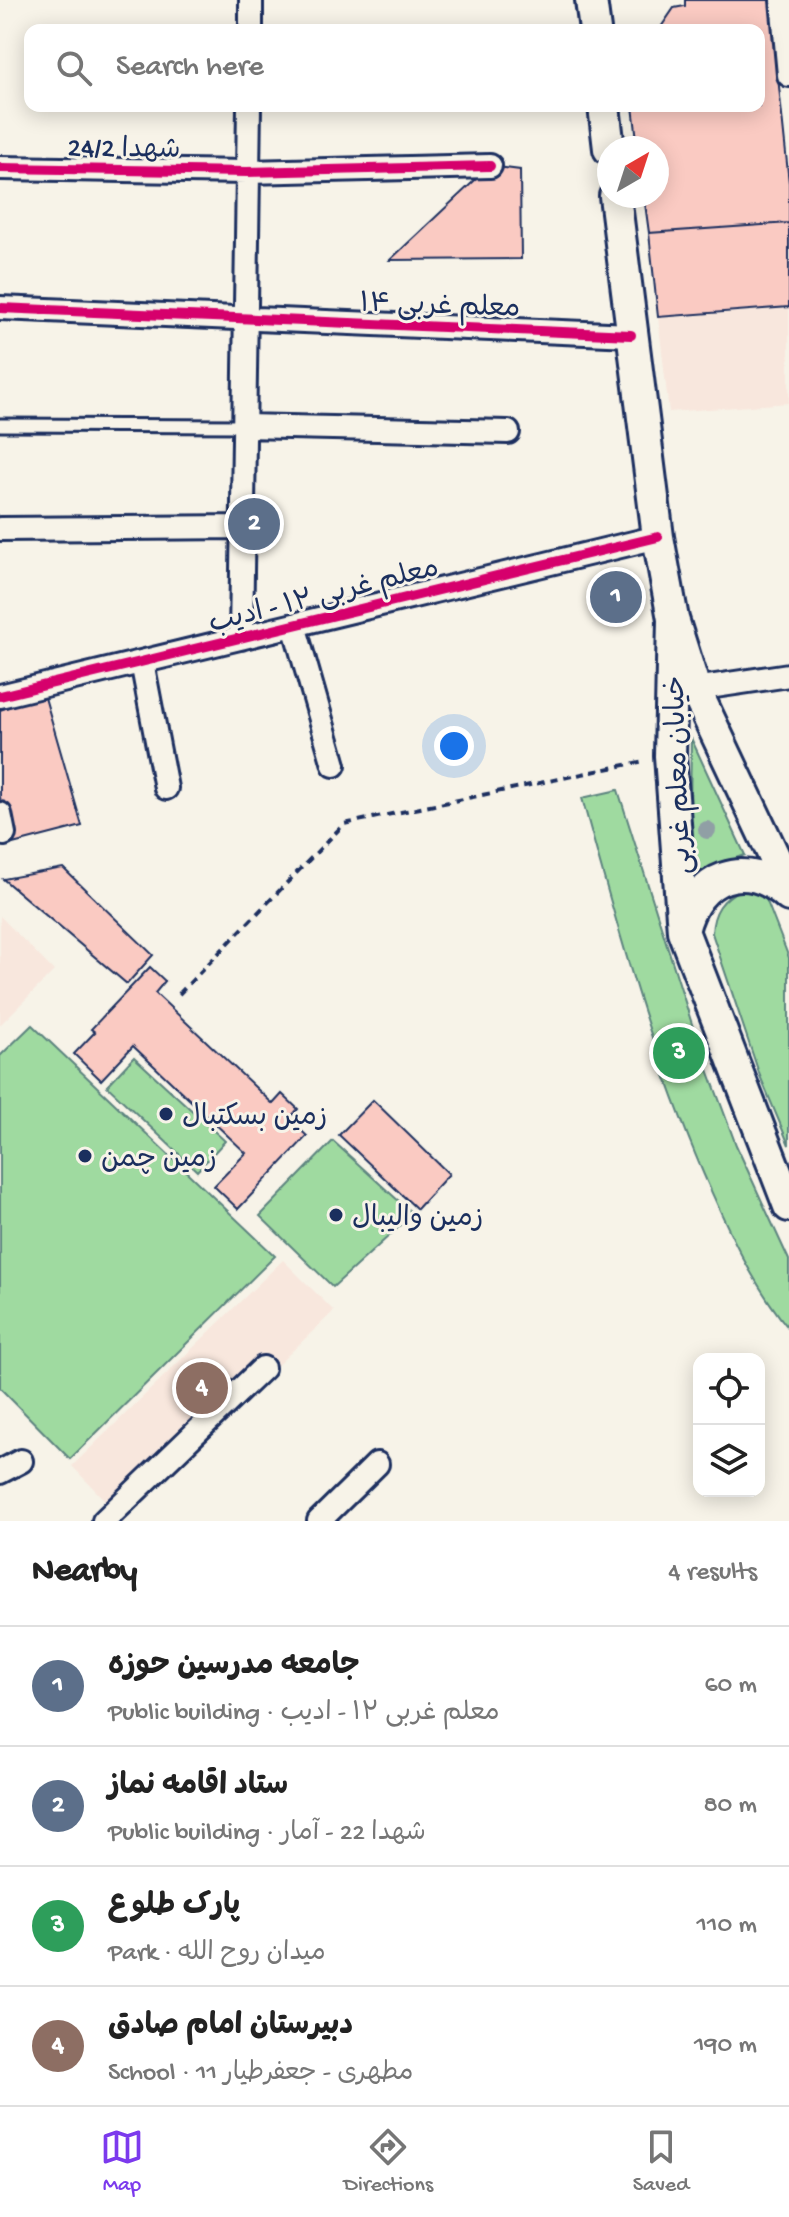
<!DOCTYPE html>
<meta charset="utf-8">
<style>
body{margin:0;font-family:"Gochi Hand","Playpen Sans Arabic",sans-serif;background:#f2f2f2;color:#222}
.controls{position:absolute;right:24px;bottom:24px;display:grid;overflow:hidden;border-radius:16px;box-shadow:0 4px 20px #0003}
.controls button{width:72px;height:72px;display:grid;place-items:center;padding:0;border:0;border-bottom:2px solid #e0e0e0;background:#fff;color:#222;font:40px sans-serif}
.compass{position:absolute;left:597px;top:136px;width:72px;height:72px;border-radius:50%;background:#fff;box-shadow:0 4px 20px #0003;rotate:39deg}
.you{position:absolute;left:454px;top:746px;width:28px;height:28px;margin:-20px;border:6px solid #fff;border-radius:50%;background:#1a73e8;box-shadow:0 0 0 12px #1a73e833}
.badge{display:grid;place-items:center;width:52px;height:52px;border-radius:50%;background:#7c3aed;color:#fff;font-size:26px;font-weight:700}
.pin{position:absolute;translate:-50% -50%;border:4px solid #fff;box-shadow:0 2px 8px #0006}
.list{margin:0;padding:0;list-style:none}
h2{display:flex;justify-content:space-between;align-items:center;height:104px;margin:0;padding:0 32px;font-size:34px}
h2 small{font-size:26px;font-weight:400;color:#767676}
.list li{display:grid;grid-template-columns:52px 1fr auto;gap:24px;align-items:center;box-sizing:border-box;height:120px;padding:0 32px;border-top:2px solid #e0e0e0}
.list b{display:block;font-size:30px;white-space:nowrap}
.list p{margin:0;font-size:26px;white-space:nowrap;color:#767676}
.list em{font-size:26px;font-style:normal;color:#767676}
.icon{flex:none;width:44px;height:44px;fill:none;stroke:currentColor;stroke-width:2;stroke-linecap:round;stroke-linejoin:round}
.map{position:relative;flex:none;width:789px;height:1521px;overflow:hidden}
.search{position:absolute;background:#fff;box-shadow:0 4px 20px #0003;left:24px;right:24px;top:24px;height:88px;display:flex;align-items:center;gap:20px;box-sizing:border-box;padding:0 28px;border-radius:16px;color:#767676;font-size:30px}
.sheet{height:584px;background:#fff}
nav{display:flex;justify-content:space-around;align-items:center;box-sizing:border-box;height:112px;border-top:2px solid #e0e0e0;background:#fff;font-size:22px;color:#767676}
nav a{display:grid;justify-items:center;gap:4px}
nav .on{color:#7c3aed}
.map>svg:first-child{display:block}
</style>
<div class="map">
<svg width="789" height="1521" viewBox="0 0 789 1521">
<rect width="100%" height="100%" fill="#f7f3e8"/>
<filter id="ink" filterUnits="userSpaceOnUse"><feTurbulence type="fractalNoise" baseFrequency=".0125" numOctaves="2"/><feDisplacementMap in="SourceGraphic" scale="16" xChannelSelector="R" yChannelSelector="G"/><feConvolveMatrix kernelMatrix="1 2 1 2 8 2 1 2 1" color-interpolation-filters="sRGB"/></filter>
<g filter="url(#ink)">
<path fill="#f8e7dd" d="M 789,307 L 789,403 L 669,412 L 658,317 Z
M 0,916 L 54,971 L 0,1025 Z
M 283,1260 L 334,1311 L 120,1516 L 72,1466 Z"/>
<path fill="#9fdaa0" stroke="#5d847f" stroke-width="2" d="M 691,738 L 745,855 L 697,873 L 690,816 Z
M 618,790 L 697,1040 L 736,1145 L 789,1260 L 789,1329 C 750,1280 729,1231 704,1175 C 651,1052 617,926 582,798 Z
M 741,889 L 756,891 L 766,899 L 789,958 L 789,1145 L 760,1076 L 712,933 C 713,911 722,899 741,889 Z
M 32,1025 L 275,1256 L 70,1459 L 0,1388 L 0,1056 Z
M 134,1057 L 225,1141 L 197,1171 L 107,1086 Z
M 333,1141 L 413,1214 L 333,1287 L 260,1216 Z"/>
<path fill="#facac2" stroke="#1b2f5e" stroke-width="2" d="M 685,0 L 770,0 L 789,183 L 789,223 L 649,233 L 644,196 L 657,196 L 657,148 L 638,148 L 633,106 L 759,106 L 759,30 L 659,30 L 674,8 L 685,6 Z
M 490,166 L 520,170 L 521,259 L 390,260 Z
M 789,223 L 789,307 L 658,317 L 649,233 Z
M 44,694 L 82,826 L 9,845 L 0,797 L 0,710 Z
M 63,868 L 153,955 L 127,984 L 3,879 Z
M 150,967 L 165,981 L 155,993 L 273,1104 L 282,1094 L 298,1109 L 289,1119 L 307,1136 L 238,1209 L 214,1186 L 246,1153 L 133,1046 L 101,1080 L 74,1054 L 95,1032 L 91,1029 Z
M 373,1100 L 449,1174 L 417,1209 L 339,1135 Z"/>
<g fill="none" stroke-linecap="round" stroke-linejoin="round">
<g stroke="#1b2f5e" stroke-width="17">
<path id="service" d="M 0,425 L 244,426"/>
</g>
<g stroke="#1b2f5e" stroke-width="28">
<path id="minor" d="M 782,0 L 789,75
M 251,30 L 251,0
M 0,168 L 247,172 L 490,166
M 0,308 L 631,335
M 244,426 L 508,432
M 0,529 L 243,527
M 294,625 L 334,765
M 241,638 L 249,106
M 142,662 L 166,788
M 695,689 L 789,675
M 0,696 L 658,537
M 0,814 L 4,834
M 0,1472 L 21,1461
M 104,1521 L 263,1368
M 319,1521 L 377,1464"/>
</g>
<g stroke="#1b2f5e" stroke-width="36">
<path id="secondary" d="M 591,0 L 595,30
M 604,106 L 609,149
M 615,196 L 658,537 L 673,619
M 789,896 C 746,856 696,876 683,931 L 789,1206
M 683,931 L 670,756 L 673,619 L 695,689 L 789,888"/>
</g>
<path stroke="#1b2f5e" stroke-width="4" stroke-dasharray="8 6" stroke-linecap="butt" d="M 179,994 L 344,824 L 644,761"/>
<use href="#service" stroke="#f7f3e8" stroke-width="11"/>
<use href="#minor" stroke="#f7f3e8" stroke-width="22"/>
<use href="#secondary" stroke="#f7f3e8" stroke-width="30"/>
<g stroke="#f7f3e8" stroke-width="15">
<path id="cycleway" d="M 0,168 L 247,172 L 490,166
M 0,308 L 631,335
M 0,696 L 658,537"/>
</g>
<use href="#cycleway" stroke="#d6006c" stroke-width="10"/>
</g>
<circle fill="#909fa5" cx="707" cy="830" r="9"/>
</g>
<g fill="#1b2f5e" stroke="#f7f3e8" stroke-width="3">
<circle cx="166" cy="1114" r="8"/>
<circle cx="85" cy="1156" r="8"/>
<circle cx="336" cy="1215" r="8"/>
</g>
<g text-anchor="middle" stroke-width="6" stroke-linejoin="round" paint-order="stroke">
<g font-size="28" fill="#1b2f5e" stroke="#f7f3e8">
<text transform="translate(124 146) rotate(1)" y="10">شهدا 24/2</text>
<text transform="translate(440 303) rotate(2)" y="10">معلم غربی ۱۴</text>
<text transform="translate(323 593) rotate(-14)" y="10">معلم غربی ۱۲ - ادیب</text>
<text transform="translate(676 775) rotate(-92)" y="10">خیابان معلم غربی</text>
</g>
<g font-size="28" fill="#1b2f5e" stroke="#f7f3e8" text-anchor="start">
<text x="182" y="1124">زمین بسکتبال</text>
<text x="101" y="1166">زمین چمن</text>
<text x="352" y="1225">زمین والیبال</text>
</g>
</g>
</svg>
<div class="controls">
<button><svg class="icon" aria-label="locate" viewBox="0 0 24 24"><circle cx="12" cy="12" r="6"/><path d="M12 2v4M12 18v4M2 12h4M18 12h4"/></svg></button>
<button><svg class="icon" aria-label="layers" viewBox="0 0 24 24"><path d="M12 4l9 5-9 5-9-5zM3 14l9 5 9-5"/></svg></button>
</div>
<svg class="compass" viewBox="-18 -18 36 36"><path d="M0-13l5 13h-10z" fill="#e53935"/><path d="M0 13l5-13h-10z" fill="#767676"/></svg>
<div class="you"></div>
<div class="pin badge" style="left:616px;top:597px;background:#5c6f8a">1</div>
<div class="pin badge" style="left:254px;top:524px;background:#5c6f8a">2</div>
<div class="pin badge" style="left:679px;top:1053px;background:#2e9e5b">3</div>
<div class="pin badge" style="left:202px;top:1388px;background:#8d6e63">4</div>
<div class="search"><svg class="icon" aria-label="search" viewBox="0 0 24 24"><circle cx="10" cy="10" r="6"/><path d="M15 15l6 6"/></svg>Search here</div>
</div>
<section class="sheet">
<h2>Nearby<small>4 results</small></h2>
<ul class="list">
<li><span class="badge" style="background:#5c6f8a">1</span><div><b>جامعه مدرسین حوزه</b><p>Public building · معلم غربی ۱۲ - ادیب</p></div><em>60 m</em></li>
<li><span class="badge" style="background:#5c6f8a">2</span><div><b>ستاد اقامه نماز</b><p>Public building · شهدا 22 - آمار</p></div><em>80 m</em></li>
<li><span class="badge" style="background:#2e9e5b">3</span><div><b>پارک طلوع</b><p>Park · میدان روح الله</p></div><em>110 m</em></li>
<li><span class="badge" style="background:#8d6e63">4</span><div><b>دبیرستان امام صادق</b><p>School · مطهری - جعفرطیار 11</p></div><em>190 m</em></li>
</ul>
</section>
<nav>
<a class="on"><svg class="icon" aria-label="map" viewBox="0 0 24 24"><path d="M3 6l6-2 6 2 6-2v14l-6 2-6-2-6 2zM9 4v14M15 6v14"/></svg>Map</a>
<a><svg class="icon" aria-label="directions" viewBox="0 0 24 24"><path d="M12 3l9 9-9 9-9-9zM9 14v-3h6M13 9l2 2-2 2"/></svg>Directions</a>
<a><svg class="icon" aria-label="saved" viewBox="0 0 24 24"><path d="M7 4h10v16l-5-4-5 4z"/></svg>Saved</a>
</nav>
